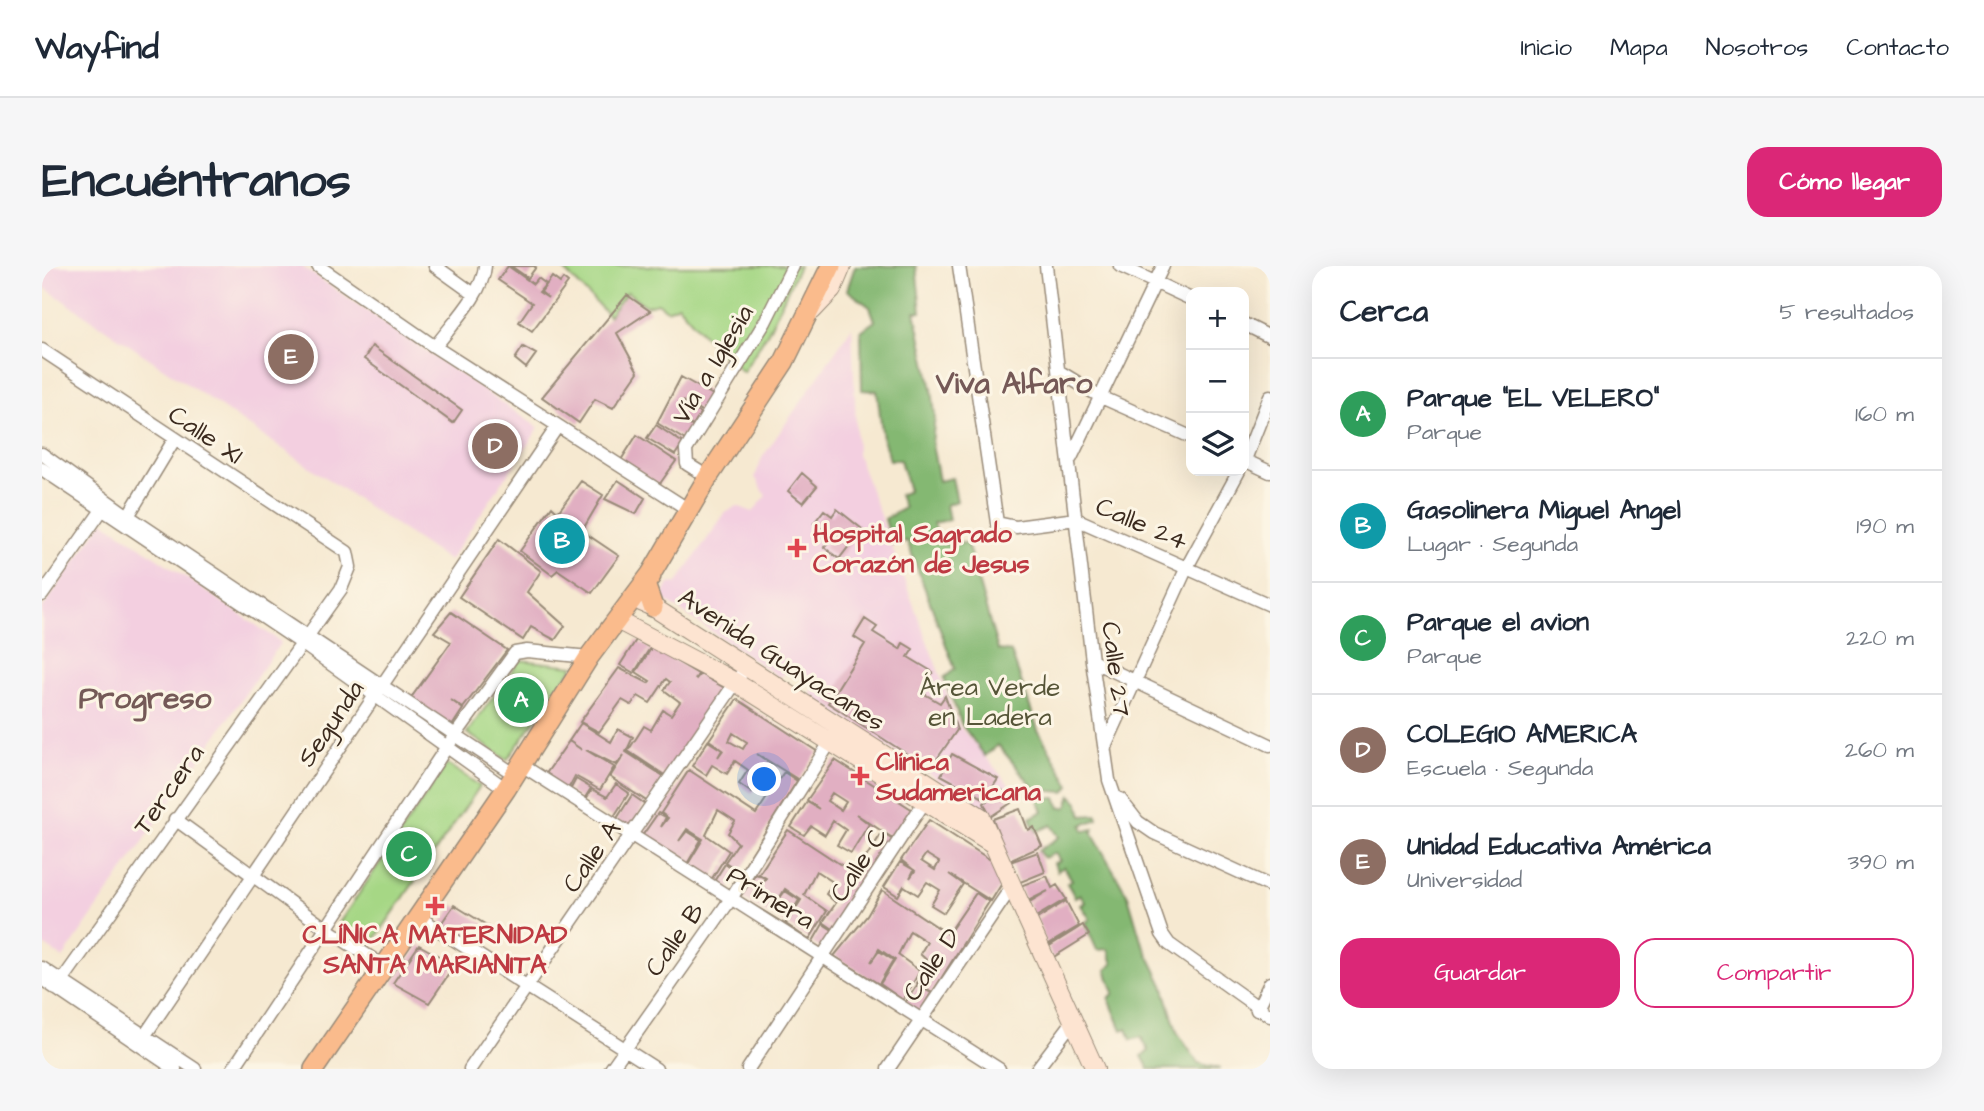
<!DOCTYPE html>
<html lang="es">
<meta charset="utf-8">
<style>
body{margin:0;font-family:"Architects Daughter",sans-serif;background:#f6f6f7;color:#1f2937}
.controls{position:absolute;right:21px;top:21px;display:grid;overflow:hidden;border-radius:14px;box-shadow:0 7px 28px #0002}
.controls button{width:63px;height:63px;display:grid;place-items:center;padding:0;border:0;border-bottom:2px solid #e0e1e3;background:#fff;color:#1f2937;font:35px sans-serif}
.you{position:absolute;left:723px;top:514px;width:24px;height:24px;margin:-18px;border:5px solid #fff;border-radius:50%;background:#1a73e8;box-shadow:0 0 0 10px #1a73e833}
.badge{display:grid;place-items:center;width:46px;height:46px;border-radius:50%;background:#db2777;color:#fff;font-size:23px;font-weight:700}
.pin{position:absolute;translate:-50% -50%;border:4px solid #fff;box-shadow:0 2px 7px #0006}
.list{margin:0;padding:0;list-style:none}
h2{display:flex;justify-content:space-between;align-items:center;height:91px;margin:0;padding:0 28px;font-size:30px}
h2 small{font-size:23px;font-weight:400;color:#747a83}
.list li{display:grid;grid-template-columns:46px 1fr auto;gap:21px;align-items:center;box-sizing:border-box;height:112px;padding:0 28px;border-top:2px solid #e0e1e3}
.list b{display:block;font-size:26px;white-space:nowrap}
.list p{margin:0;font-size:23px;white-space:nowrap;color:#747a83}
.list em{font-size:23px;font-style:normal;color:#747a83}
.actions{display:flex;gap:14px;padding:21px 28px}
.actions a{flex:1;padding:16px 0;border:2px solid #db2777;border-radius:21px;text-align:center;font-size:24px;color:#db2777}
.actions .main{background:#db2777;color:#fff}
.icon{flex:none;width:38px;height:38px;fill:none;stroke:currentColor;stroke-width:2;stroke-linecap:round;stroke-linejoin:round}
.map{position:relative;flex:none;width:1228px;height:803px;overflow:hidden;border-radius:21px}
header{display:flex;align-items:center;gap:42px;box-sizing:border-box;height:98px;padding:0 35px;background:#fff;border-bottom:2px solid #e0e1e3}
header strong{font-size:33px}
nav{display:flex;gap:38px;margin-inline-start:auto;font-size:24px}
.intro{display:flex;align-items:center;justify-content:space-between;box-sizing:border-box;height:168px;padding:0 42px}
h1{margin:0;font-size:49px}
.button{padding:18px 32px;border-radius:21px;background:#db2777;color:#fff;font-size:24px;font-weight:700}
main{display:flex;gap:42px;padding:0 42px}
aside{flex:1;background:#fff;border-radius:21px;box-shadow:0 7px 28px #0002}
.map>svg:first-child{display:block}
</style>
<header>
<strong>Wayfind</strong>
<nav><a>Inicio</a><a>Mapa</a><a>Nosotros</a><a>Contacto</a></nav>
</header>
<div class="intro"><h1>Encuéntranos</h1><a class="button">Cómo llegar</a></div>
<main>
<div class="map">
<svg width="1228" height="803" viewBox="0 0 1228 803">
<rect width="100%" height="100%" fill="#fcf5e5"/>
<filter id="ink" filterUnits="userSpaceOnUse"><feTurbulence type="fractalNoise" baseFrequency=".0143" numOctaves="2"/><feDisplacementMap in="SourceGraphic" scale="14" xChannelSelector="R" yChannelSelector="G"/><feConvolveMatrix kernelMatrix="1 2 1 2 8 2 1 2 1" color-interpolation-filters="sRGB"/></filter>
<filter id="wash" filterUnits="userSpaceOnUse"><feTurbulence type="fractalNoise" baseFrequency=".00686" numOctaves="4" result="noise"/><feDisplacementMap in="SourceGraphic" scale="28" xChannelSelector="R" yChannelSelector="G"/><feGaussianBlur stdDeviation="1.57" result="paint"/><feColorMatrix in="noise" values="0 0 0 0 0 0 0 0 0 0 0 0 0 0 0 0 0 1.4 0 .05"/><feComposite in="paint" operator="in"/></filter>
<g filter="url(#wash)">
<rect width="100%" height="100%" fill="#f6e9d1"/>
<path fill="#f3cfe0" d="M 0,0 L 259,0 L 497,162 L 407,295 L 0,20 Z
M 810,61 L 815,188 L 917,460 L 971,523 L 944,545 L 770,432 L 768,428 L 772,420 L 748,404 L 737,411 L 620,332 L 627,318 L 635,317 L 683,247 L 695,240 L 711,246 L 724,230 L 713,211 L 720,192 Z
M 61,255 L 239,376 L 21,692 L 0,678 L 0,343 Z"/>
<path fill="#a6d785" stroke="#708052" stroke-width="2" d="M 514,0 L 757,0 L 726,66 L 701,106 L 673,82 L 636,39 L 625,44 L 616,37 L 604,40 L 585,26 L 567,50 L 522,4 Z
M 478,394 L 532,400 L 465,494 L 425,467 Z
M 405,498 L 438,520 L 327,682 L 297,657 Z"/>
<path fill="#84b872" stroke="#607148" stroke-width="2" d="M 813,0 L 874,0 L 879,46 L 873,46 L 890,123 L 893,149 L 890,178 L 897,215 L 910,212 L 915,235 L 904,239 L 907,254 L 891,257 L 899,278 L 925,277 L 956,384 L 969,386 L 996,464 L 1028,520 L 1023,526 L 994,524 L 956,479 L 943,490 L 920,459 L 902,412 L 913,403 L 865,275 L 850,278 L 843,253 L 862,242 L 857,229 L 867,225 L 858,194 L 848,194 L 841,173 L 835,125 L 820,124 L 819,65 L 833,55 L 828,41 L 805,24 Z
M 1029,529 L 1037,537 L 1040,550 L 1055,549 L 1056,553 L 1040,559 L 1042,565 L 1052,563 L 1050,567 L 1086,630 L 1099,674 L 1121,719 L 1135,766 L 1156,797 L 1179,803 L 1107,803 L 1100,790 L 1107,785 L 1099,771 L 1089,774 L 1085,762 L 1080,764 L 1067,733 L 1072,727 L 1064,704 L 1071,698 L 1066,683 L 1055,684 L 1043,657 L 1048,653 L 1039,639 L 1043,637 L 1038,628 L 1033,631 L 1025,617 L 1030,614 L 1022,601 L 1015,605 L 1012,597 L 1018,595 L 1013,587 L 1002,592 L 996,585 L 1017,571 L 1009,559 L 994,566 L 988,552 L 1001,545 L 995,532 L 1014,532 L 1018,542 L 1025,541 Z"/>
<g id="blocks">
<path fill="#e1afc2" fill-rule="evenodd" d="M 466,0 L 491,18 L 496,12 L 504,18 L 497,26 L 506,32 L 499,26 L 510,11 L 518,17 L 521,13 L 526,17 L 490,65 L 477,56 L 490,37 L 456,14 Z
M 469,0 L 492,0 L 494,1 L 486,12 Z
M 585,29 L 608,45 L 575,67 L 596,106 L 571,142 L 553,133 L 537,157 L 500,131 Z
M 330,80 L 420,144 L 411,157 L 322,93 Z
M 481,81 L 494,88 L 484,102 L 473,93 Z
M 639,111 L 671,129 L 661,146 L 641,135 L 659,148 L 651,160 L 636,152 L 651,161 L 643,174 L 615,157 Z
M 614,159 L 641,177 L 633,189 L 605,172 Z
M 595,169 L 634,195 L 617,219 L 579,194 Z
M 760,207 L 775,220 L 761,237 L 746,225 Z
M 576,214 L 603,232 L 594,248 L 563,233 Z
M 539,215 L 561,229 L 540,265 L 577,290 L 550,327 L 516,304 L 510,309 L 478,285 L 510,240 L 516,246 Z
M 795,243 L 820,263 L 797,293 L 782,281 L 787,275 L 779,268 L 782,264 L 772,257 L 782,244 L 790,250 Z
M 457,273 L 499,305 L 485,326 L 523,360 L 513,374 L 489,361 L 481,374 L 417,331 Z
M 409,346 L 465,384 L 421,442 L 409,434 L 421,443 L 408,463 L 366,436 L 409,376 L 392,366 Z
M 823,353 L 835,361 L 831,366 L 858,383 L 861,377 L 871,383 L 866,391 L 891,406 L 879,426 L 898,437 L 903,430 L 915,464 L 888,503 L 786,437 L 823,378 L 812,371 Z
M 594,374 L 608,382 L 592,407 L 578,399 Z
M 610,381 L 656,408 L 653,414 L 658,408 L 686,424 L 624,510 L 586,485 L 602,460 L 609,464 L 621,444 L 629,449 L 638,436 L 622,424 L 628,416 L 624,413 L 608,437 L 596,430 L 589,439 L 580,434 L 557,466 L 538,456 L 577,402 L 606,417 L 608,415 L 594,406 Z
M 695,433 L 776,486 L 757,514 L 715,488 L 729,498 L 710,527 L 697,518 L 706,504 L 693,495 L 685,508 L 670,499 L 664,509 L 650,500 L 666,475 L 680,484 L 676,491 L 681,484 L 667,474 ZM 691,467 L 705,476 L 701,483 L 687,475 Z
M 539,457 L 569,476 L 576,463 L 591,471 L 584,486 L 623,511 L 606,536 L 568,511 L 582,489 L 574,499 L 544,484 L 572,501 L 558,524 L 533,510 L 524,527 L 501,512 L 527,475 L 540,484 L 527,475 Z
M 910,488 L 956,513 L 943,533 L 899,509 Z
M 793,494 L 874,546 L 855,575 L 814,548 L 827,558 L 809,587 L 795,579 L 804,564 L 791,555 L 783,569 L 769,560 L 762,569 L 749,561 L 765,536 L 777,543 L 765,534 ZM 790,527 L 804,536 L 799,544 L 785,535 Z
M 647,504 L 714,548 L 742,506 L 755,515 L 698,606 L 683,596 L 696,577 L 686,567 L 693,555 L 676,544 L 664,569 L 687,585 L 669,614 L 646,598 L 661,573 L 645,563 L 637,575 L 645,565 L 659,574 L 645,598 L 600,570 L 616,547 L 624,551 L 619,561 L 626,552 L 619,547 Z
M 534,513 L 549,522 L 541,535 L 527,526 Z
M 574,518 L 587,527 L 571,552 L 543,535 L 550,523 L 565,531 Z
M 960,524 L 969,537 L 948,551 L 942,537 Z
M 590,529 L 603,538 L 588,563 L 574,554 Z
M 978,543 L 986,564 L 992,561 L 1000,580 L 967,595 L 951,553 Z
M 887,554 L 967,606 L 949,635 L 907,608 L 921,618 L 902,647 L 889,639 L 898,624 L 885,616 L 876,629 L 862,620 L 856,630 L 842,621 L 858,596 L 872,604 L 868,612 L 873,605 L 859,594 ZM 884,588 L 897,596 L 893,604 L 879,595 Z
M 746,564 L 813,608 L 840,567 L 854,576 L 797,667 L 781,656 L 794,637 L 784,628 L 791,616 L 774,605 L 762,629 L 785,645 L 767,674 L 744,658 L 759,634 L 743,623 L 735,636 L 743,625 L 757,634 L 743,658 L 698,631 L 714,608 L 723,612 L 717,622 L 724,612 L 717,608 Z
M 996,586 L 1003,606 L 976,617 L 968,596 Z
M 683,598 L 697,607 L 685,626 L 671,617 Z
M 1005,610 L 1010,622 L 1015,619 L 1024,633 L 992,652 L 986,637 L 1006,625 L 984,636 L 978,620 Z
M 840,624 L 906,668 L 934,627 L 947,636 L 890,727 L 875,717 L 888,697 L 878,688 L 885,676 L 868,665 L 856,689 L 878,705 L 861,734 L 838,718 L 853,694 L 837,683 L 829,696 L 837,685 L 851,694 L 837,718 L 792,690 L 825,650 Z
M 1024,635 L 1037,660 L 1005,679 L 995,653 Z
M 412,639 L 446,660 L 432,682 L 396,662 Z
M 781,658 L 795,667 L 784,686 L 770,677 Z
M 1041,659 L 1047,669 L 1010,692 L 1006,681 Z
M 377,679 L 413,699 L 387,737 L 351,717 Z
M 875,719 L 889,727 L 877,747 L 863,737 Z"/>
</g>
</g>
<g filter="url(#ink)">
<use href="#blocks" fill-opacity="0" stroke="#988a78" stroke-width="2"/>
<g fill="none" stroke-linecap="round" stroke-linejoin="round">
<g stroke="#988a78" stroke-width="15">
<path id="street" d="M 276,0 L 393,81
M 393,0 L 432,28
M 443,0 C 441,28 409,59 393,81 L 647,244
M 917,0 L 955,257 L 974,261 L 1034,253 L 1228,339
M 1004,0 L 1050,395 L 1067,514 L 1120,668 L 1127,678 L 1228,750
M 1078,0 L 1149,33
M 1202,58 L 1228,71
M 0,84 L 305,286 L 308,301 L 299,323 L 14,723
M 1018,106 L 1059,131 L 1149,171
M 0,188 L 86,250 L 472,508
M 1029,192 L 1121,0
M 1202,194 L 1228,206
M 1202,196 L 1228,130
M 0,203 L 258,376 L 464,523
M 666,211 L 645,198 L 644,184 L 723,56 L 751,0
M 86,250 L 132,174
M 0,329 L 62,241
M 1050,395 L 1228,479
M 1063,481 L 1145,301 L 1197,205
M 478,498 L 957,803
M 1078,533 L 1096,556 L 1112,567 L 1228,620
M 133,553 L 283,662 L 343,701
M 375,650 L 614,803
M 0,702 L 153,803
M 0,713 L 133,803
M 1215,744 L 1228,717
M 97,778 L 515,161
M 191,803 L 404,482 L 473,387 L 485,385 L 547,391
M 428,803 L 698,410
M 569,803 L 688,634 L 792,470
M 706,803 L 887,529
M 846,803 L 971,619
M 995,803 L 1032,754"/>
</g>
<g stroke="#988a78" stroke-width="20">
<path id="secondary" d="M 770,45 L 790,24 L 800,0
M 599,336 L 611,341 L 939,551 L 1053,803
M 575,354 L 693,416 L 951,578"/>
</g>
<g stroke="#988a78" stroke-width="22">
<path id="primary" d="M 609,310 L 603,318 L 611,341
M 272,803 L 464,523 L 547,391 L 609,308 L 666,211 L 742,96 L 789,0"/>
</g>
<use href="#street" stroke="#fff" stroke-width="12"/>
<use href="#secondary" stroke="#fde4d1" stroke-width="18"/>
<use href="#primary" stroke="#fabb8c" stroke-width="19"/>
</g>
</g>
<g fill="#e0444e" stroke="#fcf5e5" stroke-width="2.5">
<path d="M751.5 271.5h7v7h7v7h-7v7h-7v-7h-7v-7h7z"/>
<path d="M814.5 499.5h7v7h7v7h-7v7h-7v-7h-7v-7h7z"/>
<path d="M389.5 629.5h7v7h7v7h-7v7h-7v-7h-7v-7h7z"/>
</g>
<g text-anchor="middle" stroke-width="6" stroke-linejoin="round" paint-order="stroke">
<g font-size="26" fill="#3b2a1e" stroke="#fcf5e5">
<text transform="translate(670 98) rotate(-59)" y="9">Vía a Iglesia</text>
<text transform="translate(164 168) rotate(34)" y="9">Calle X1</text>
<text transform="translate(1100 257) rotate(23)" y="9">Calle 24</text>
<text transform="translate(740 393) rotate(33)" y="9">Avenida Guayacanes</text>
<text transform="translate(1075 403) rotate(83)" y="9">Calle 27</text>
<text transform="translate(288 457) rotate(-56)" y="9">Segunda</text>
<text transform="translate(126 523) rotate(-55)" y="9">Tercera</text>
<text transform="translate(549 590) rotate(-55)" y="9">Calle A</text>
<text transform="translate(816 598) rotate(-57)" y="9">Calle C</text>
<text transform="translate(729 631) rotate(31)" y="9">Primera</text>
<text transform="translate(632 673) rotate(-55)" y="9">Calle B</text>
<text transform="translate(889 698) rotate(-56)" y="9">Calle D</text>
</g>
<g font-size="26" font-weight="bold" fill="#be3a42" stroke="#fcf5e5" text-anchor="start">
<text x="771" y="276">Hospital Sagrado<tspan x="771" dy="30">Corazón de Jesus</tspan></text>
<text x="834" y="504">Clínica<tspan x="834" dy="30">Sudamericana</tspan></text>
<text x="393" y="677" text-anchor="middle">CLÍNICA MATERNIDAD<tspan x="393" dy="30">SANTA MARIANITA</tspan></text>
</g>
<g font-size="26" fill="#565538" stroke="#fcf5e5">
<text x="948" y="429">Área Verde<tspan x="948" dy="30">en Ladera</tspan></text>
</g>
<g font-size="30" font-weight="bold" fill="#755957" stroke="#fcf5e5">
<text x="972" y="127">Viva Alfaro</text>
<text x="103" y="442">Progreso</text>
</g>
</g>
</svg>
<div class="controls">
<button>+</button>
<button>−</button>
<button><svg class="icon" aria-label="layers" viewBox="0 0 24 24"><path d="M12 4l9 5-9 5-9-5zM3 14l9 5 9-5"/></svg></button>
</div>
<div class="you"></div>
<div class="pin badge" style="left:479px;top:434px;background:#2e9e5b">A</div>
<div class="pin badge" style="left:520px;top:275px;background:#0f9aa8">B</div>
<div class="pin badge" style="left:367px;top:588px;background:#2e9e5b">C</div>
<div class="pin badge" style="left:453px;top:180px;background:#8d6e63">D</div>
<div class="pin badge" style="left:249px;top:91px;background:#8d6e63">E</div>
</div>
<aside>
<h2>Cerca<small>5 resultados</small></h2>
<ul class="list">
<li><span class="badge" style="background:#2e9e5b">A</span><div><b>Parque &quot;EL VELERO&quot;</b><p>Parque</p></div><em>160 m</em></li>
<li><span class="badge" style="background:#0f9aa8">B</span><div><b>Gasolinera Miguel Angel</b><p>Lugar · Segunda</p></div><em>190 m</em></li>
<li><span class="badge" style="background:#2e9e5b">C</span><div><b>Parque el avion</b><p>Parque</p></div><em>220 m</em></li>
<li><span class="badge" style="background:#8d6e63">D</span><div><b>COLEGIO AMERICA</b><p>Escuela · Segunda</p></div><em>260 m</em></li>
<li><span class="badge" style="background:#8d6e63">E</span><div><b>Unidad Educativa América</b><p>Universidad</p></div><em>390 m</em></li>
</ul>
<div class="actions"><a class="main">Guardar</a><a>Compartir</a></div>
</aside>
</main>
